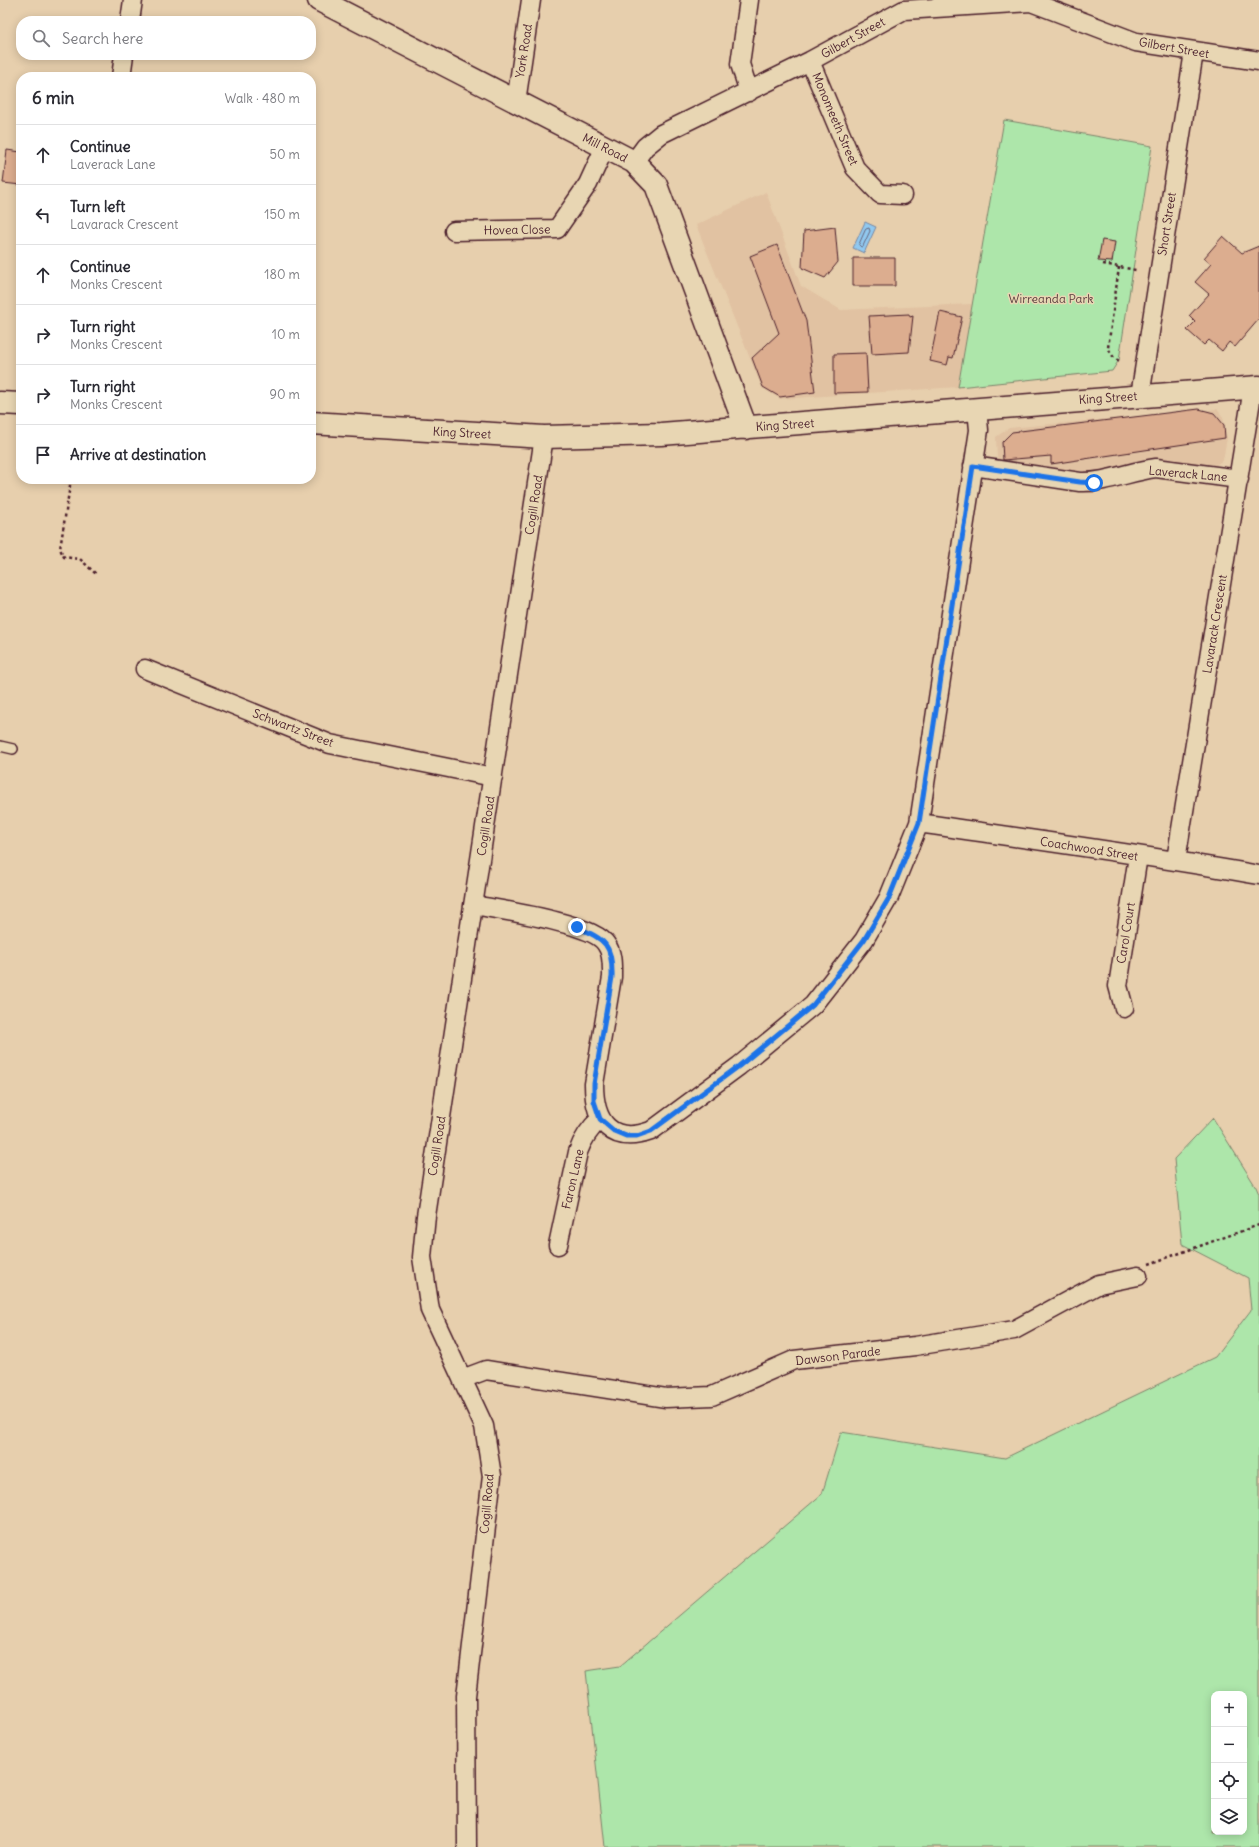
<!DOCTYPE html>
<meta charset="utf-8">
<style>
body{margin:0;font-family:Delius,sans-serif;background:#f7f7f7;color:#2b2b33}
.controls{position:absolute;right:12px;bottom:12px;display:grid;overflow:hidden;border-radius:8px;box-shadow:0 2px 10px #0003}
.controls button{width:36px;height:36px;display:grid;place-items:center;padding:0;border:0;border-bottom:1px solid #e1e1e2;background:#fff;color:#2b2b33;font:20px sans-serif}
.stop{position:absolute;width:12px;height:12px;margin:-9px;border:3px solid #1a73e8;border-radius:50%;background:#fff}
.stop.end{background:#1a73e8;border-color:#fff;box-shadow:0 1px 4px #0008}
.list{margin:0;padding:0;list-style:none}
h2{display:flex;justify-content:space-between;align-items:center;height:52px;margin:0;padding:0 16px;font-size:17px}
h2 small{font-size:13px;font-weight:400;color:#7c7c81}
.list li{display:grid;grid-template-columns:26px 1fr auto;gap:12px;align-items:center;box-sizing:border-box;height:60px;padding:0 16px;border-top:1px solid #e1e1e2}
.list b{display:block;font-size:15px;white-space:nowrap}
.list p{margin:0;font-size:13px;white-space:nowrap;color:#7c7c81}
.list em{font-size:13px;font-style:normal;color:#7c7c81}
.icon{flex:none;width:22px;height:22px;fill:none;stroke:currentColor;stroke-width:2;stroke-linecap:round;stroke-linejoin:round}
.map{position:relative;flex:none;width:1259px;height:1847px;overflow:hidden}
.search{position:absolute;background:#fff;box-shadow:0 2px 10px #0003;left:16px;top:16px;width:300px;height:44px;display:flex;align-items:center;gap:10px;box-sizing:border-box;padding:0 14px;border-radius:16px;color:#7c7c81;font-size:15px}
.panel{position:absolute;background:#fff;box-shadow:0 2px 10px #0003;left:16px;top:72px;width:300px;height:412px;border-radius:16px}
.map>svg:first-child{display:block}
</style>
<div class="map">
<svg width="1259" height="1847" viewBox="0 0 1259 1847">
<rect width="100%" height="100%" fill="#e7cfad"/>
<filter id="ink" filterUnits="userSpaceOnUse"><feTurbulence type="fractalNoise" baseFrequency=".025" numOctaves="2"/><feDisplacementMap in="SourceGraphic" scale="8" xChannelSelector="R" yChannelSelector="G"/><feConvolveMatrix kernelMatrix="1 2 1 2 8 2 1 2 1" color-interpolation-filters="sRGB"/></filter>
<g filter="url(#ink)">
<path fill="#e1c2a2" d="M 766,192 L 801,286 L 841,310 L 972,304 L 958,387 L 780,399 L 762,388 L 696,225 Z
M 1217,409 L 1223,417 L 1227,438 L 1223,460 L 1216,465 L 1151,459 L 1100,472 L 1076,471 L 997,459 L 996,437 L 1009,428 Z"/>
<path fill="#ade6aa" stroke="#7c826a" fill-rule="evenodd" d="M 1004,120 L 1152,146 L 1119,360 L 1112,371 L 958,387 Z
M 1213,1118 L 1256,1187 L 1259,1194 L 1259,1847 L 605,1847 L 586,1671 L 620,1666 L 822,1494 L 841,1432 L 1005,1458 L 1215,1357 L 1251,1310 L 1248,1278 L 1182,1244 L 1174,1159 ZM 1214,1694 L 1244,1694 L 1244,1832 L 1214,1832 Z"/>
<path fill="#91c9f0" stroke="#7585a1" d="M 865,222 L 876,227 L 864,253 L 853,248 Z"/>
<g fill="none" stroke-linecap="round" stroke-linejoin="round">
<path stroke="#66637a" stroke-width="1" d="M 866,229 L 869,228 L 870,231 L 863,246 L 861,247 L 859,245 Z"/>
</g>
<path fill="#dcad8f" stroke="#4a1f2b" d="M 7,150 L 21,152 L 21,185 L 3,183 Z
M 835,227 L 838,262 L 825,278 L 802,268 L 804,231 Z
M 1223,236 L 1242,253 L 1259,246 L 1259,319 L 1235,347 L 1229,342 L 1222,351 L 1209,340 L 1204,345 L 1187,330 L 1195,322 L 1189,316 L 1209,294 L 1195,282 L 1211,264 L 1204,258 Z
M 1102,240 L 1115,242 L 1112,262 L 1098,261 Z
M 777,245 L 806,321 L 815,392 L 780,397 L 763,387 L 752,358 L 779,333 L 750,256 Z
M 853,258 L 895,258 L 895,286 L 853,286 Z
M 940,312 L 962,317 L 953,358 L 949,357 L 947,365 L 930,361 Z
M 909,314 L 910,317 L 913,316 L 909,352 L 872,354 L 869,316 Z
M 866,353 L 868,392 L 834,393 L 834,354 Z
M 1199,409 L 1214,413 L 1224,425 L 1225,438 L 1051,464 L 1051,456 L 1003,460 L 1002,442 L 1012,432 Z"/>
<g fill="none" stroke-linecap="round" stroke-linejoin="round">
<g stroke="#4a1f2b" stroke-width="12">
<path id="lane" d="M 0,746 L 13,749"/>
</g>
<g stroke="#4a1f2b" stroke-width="21">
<path id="street" d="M 130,21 L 133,0
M 810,61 L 855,168 L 880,194 L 903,195
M 121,77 L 124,55
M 749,92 L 740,64 L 749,0
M 516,102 L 531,0
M 634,162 L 645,147 L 661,134 L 810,61 L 904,10 L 1031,2 L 1136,42 L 1259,61
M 454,231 L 557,229 L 588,184 L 605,147
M 1140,396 L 1194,52
M 973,466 L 1080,482 C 1107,483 1130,471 1156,468 L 1239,479
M 145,669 L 330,744 L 493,777
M 919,823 C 1033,840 1146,855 1259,875
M 1176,860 L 1253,388
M 474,905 C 500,910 593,923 606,944 C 613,953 612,967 612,977 L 594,1084 C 594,1122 611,1145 651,1131 L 739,1066 L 813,1005 L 864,940 L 889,897 L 919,823 L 979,430 L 977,409
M 1124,1008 L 1118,986 L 1138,856
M 558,1245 L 578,1152 C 583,1138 589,1129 600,1119
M 462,1379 L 486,1370 L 666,1398 L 712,1396 L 794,1360 L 915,1346 L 1014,1330 L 1099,1284 L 1138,1276
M 467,1847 L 466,1696 L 492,1476 L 484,1426 L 430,1310 L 422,1257 L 426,1216 L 544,437"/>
</g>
<g stroke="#4a1f2b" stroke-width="25">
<path id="secondary" d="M 319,0 L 634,162 L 656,185 L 746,428
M 0,403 L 21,404
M 311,423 L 544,437 L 661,434 L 1259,387"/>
</g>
<path stroke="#4a1f2b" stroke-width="2.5" stroke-dasharray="3 3" stroke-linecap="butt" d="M 1103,264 L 1136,270
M 1119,267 L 1108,348 L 1114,358 L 1121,362
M 71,479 L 60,549 L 64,557 L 80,559 L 96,574
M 1149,1264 L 1259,1225"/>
<use href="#lane" stroke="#e8d6b3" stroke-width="9"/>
<use href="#street" stroke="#e8d6b3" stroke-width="18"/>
<use href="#secondary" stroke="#e8d6b3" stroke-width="22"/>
</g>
</g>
<g fill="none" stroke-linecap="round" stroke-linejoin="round" filter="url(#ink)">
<path stroke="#1a73e8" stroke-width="5" d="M 577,927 C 605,940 613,944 612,977 L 594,1084 L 594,1101 L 600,1119 L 614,1131 L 626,1136 L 637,1136 L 651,1131 L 739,1066 L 813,1005 L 864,940 L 889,898 L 919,823 L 973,466 L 1080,482 L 1094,483"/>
</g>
<g text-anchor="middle" stroke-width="3" stroke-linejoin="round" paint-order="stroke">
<g font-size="12" fill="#4a1f2b" stroke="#e8d6b3">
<text transform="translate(853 38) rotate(-29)" y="4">Gilbert Street</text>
<text transform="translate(1174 48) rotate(10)" y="4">Gilbert Street</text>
<text transform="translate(524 51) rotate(-81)" y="4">York Road</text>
<text transform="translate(835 119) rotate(67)" y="4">Monomeeth Street</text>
<text transform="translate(605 148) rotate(27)" y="4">Mill Road</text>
<text transform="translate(1167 224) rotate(-81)" y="4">Short Street</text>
<text transform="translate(517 230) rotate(-1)" y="4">Hovea Close</text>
<text transform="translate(1108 398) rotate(-4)" y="4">King Street</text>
<text transform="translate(785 425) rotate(-4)" y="4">King Street</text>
<text transform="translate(462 433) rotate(3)" y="4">King Street</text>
<text transform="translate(1188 474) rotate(5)" y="4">Laverack Lane</text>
<text transform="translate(534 505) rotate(-81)" y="4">Cogill Road</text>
<text transform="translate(1215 624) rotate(-81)" y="4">Lavarack Crescent</text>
<text transform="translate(293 728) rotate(21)" y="4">Schwartz Street</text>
<text transform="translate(486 826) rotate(-81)" y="4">Cogill Road</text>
<text transform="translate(1089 849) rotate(9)" y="4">Coachwood Street</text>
<text transform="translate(1126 933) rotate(-81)" y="4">Carol Court</text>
<text transform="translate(437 1146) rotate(-81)" y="4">Cogill Road</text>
<text transform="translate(573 1179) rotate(-77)" y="4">Faron Lane</text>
<text transform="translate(838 1356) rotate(-7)" y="4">Dawson Parade</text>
<text transform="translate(487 1504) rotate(-85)" y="4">Cogill Road</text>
</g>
<g font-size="12" fill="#593d3e" stroke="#e8d6b3">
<text x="1051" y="303">Wirreanda Park</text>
</g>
</g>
</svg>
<div class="controls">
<button>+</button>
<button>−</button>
<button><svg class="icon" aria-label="locate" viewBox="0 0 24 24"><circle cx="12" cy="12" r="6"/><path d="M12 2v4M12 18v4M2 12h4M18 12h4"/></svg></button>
<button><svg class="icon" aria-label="layers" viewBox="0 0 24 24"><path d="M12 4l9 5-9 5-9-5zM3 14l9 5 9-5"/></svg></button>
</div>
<div class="stop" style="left:1094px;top:483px"></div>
<div class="stop end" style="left:577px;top:927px"></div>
<div class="search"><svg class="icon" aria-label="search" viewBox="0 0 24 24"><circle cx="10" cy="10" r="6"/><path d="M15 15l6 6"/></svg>Search here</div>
<section class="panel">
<h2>6 min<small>Walk · 480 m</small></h2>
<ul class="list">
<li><svg class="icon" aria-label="ahead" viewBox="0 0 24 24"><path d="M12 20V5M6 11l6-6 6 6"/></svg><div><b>Continue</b><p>Laverack Lane</p></div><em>50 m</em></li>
<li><svg class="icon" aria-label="left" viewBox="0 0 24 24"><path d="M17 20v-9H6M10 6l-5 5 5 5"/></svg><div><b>Turn left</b><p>Lavarack Crescent</p></div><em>150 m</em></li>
<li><svg class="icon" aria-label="ahead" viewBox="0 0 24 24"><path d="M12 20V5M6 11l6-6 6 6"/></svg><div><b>Continue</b><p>Monks Crescent</p></div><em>180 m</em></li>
<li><svg class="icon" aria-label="right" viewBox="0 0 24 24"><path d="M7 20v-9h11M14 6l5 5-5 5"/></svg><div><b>Turn right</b><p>Monks Crescent</p></div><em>10 m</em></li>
<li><svg class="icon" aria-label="right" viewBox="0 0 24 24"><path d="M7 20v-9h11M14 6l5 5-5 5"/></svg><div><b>Turn right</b><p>Monks Crescent</p></div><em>90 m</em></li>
<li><svg class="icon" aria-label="arrive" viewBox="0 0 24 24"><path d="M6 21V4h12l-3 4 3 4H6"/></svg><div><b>Arrive at destination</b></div></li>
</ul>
</section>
</div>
